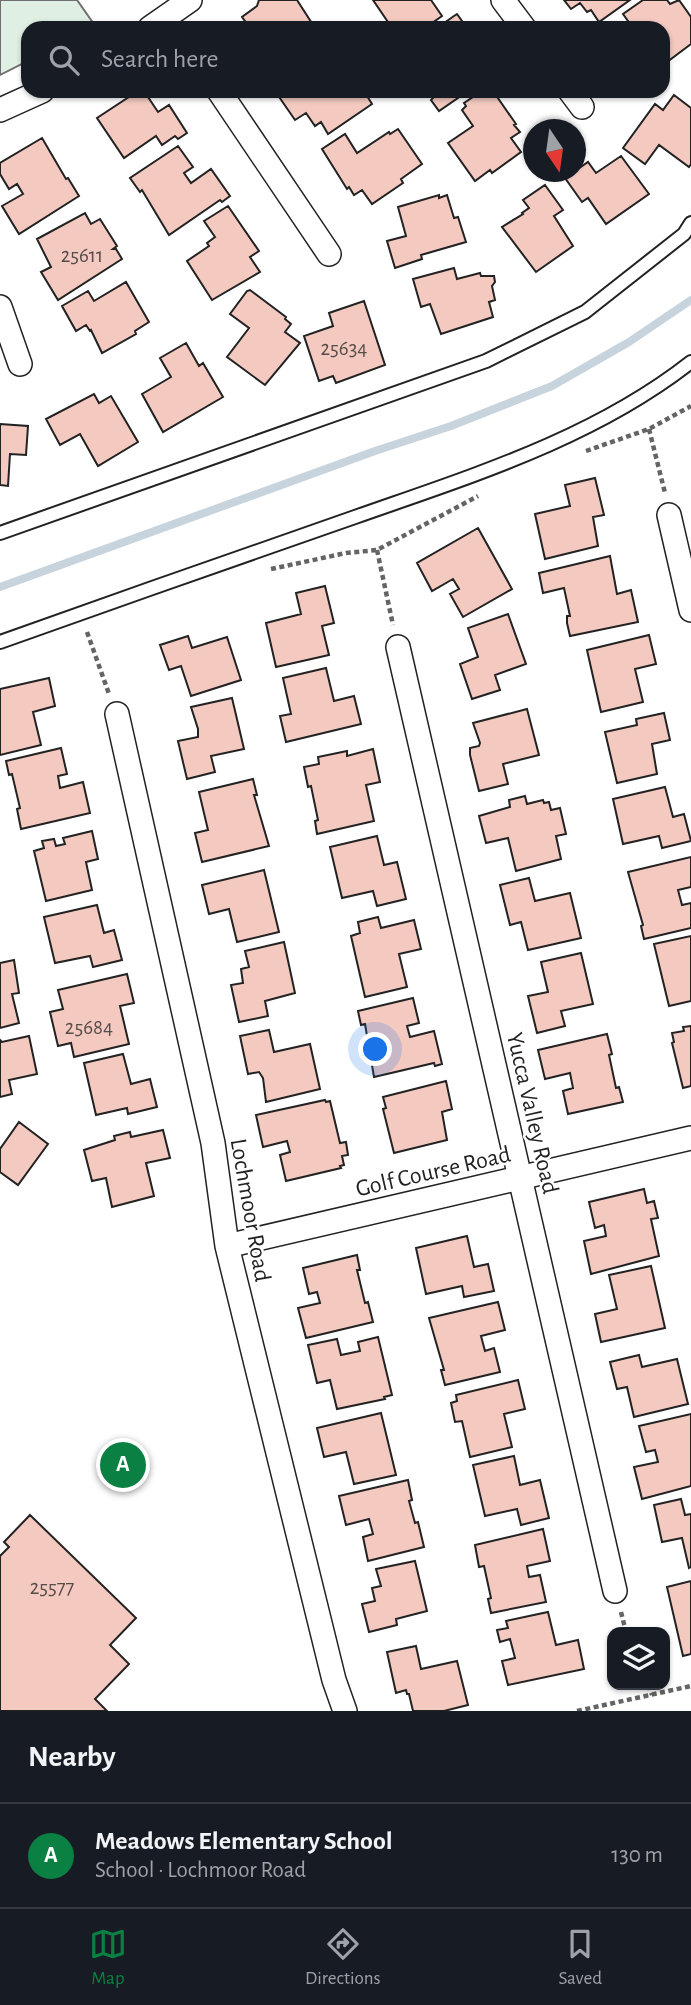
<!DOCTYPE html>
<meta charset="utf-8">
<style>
body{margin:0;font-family:"Alegreya Sans",sans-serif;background:#242831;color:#f1f3f6}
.controls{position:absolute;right:21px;bottom:21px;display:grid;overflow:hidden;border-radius:14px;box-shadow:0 2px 5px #0004}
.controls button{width:63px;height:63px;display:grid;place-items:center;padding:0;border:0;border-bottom:2px solid #363941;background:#171b24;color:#f1f3f6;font:35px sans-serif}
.compass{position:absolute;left:523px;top:119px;width:63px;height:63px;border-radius:50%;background:#171b24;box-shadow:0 2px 5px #0004;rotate:167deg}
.you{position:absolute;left:376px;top:1050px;width:24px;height:24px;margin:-18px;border:5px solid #fff;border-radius:50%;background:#1a73e8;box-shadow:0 0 0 10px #1a73e833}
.badge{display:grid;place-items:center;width:46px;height:46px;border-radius:50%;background:#0b8043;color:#fff;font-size:23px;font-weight:700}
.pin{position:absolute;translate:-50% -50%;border:4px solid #fff;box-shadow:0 2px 7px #0006}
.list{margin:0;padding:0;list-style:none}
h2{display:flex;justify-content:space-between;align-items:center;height:91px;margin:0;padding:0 28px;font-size:30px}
h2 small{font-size:23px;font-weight:400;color:#9ea1a6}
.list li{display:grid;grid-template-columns:46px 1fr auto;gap:21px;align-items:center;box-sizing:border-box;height:105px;padding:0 28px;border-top:2px solid #363941}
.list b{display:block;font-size:26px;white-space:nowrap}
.list p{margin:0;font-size:23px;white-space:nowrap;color:#9ea1a6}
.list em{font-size:23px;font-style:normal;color:#9ea1a6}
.icon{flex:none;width:38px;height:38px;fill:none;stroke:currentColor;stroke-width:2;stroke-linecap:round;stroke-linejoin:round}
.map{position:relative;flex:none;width:691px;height:1711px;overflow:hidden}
.search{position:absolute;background:#171b24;box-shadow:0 2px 5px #0004;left:21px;right:21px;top:21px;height:77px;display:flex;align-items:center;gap:18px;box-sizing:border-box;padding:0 24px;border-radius:21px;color:#9ea1a6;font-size:26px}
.sheet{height:196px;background:#171b24}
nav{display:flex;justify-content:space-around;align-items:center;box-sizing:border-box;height:98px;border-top:2px solid #363941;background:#171b24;font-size:19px;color:#9ea1a6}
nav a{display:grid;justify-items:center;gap:4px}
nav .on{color:#0b8043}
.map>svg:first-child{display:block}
</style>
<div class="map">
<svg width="691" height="1711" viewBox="0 0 691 1711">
<rect width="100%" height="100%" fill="#fff"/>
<path fill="#e0efe3" stroke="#6f6f6f" stroke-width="2" d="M 0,0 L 77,0 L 96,27 L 28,28 L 28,61 L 0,75 Z"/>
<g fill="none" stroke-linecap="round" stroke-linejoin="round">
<path stroke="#c7d3dd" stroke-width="8" d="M 0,587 L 375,451 L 451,426 L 552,386 L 629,342 L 691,300"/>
</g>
<path fill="#f3c9c0" stroke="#222" stroke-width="2" d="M 259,0 L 297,0 L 315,28 L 319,28 L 250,28 L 242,17 L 257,6 Z
M 373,0 L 431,0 L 442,16 L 425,28 L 392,28 Z
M 564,0 L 630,0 L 599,22 L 591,10 L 587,12 L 580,3 L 571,9 Z
M 643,0 L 667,0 L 670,4 L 679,0 L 691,17 L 691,44 L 663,65 L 663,28 L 633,28 L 623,14 Z
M 457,14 L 467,28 L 437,28 L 454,16 Z
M 138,91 L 144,91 L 158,112 L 169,105 L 187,133 L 178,139 L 175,136 L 162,145 L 156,136 L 124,158 L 97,118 Z
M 275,91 L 364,91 L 372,104 L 328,134 L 321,122 L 315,126 L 306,113 L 295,120 Z
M 428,91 L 468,91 L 439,111 L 431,100 L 433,98 Z
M 482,91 L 493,91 L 516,124 L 514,125 L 520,132 L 511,138 L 521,152 L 492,173 L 490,170 L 475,181 L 448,143 L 473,126 L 462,110 L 466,106 L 464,103 Z
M 674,95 L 691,108 L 691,164 L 689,167 L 659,145 L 645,164 L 623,148 L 655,104 L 663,110 Z
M 398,129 L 422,164 L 401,179 L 403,183 L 372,204 L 362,190 L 354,195 L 349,187 L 347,189 L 322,149 L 345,134 L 357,153 L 389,132 L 390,134 Z
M 42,138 L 66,179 L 68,178 L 79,196 L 19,234 L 2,206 L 23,194 L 17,184 L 9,189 L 0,174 L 0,163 Z
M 178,146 L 193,167 L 184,173 L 191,183 L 211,169 L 230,196 L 222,202 L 220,200 L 169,235 L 142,190 L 140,192 L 130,178 Z
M 621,156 L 649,194 L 606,224 L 588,198 L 582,202 L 565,178 L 588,162 L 596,173 Z
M 545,185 L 563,210 L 554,216 L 573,246 L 536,272 L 502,227 L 523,214 L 522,213 L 529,208 L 523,200 Z
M 439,195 L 439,198 L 447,195 L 454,218 L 458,217 L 466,242 L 421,255 L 422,259 L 395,268 L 387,241 L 406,236 L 398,207 Z
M 228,206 L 259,251 L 250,257 L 260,272 L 212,300 L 187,261 L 209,246 L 207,243 L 215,237 L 204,221 Z
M 85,213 L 91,224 L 100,219 L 117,246 L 113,249 L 116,249 L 122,259 L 58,300 L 41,272 L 51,267 L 37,239 Z
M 454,268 L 457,279 L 480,273 L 481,276 L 494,276 L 495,282 L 492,286 L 495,300 L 489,302 L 493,317 L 441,334 L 430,304 L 421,307 L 413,279 Z
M 126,282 L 149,322 L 135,331 L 136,334 L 102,353 L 91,330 L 90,331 L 86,325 L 76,331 L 62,306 L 88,291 L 94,301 Z
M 250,290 L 286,317 L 285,319 L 291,324 L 285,332 L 300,343 L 265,385 L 227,357 L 249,328 L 230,314 L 247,291 Z
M 364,301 L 385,365 L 336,383 L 333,376 L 319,381 L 304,336 L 333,326 L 329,313 Z
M 186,343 L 199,366 L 203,363 L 223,397 L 163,432 L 142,394 L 171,377 L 160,358 Z
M 94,394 L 99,403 L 111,396 L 138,442 L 98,466 L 80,434 L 60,445 L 46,419 Z
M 0,424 L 28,426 L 26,455 L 10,454 L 8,486 L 0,485 Z
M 595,478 L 604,515 L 593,517 L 598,546 L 545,559 L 535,514 L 570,506 L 565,485 Z
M 478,528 L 512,589 L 463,617 L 450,594 L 459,589 L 453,579 L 432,591 L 417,563 Z
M 610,556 L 617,594 L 631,590 L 638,622 L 570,636 L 567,623 L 567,616 L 570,616 L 564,588 L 543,593 L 539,573 Z
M 325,586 L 334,623 L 322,626 L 329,655 L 276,667 L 266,623 L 301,614 L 296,593 Z
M 508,614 L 526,664 L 495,675 L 500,690 L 472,699 L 460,664 L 478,657 L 468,628 Z
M 649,635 L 656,664 L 635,669 L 643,702 L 601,712 L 587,650 Z
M 188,636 L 192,648 L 227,637 L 241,680 L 191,696 L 181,666 L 169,670 L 160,645 Z
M 326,668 L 334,701 L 354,696 L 361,724 L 286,742 L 280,716 L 291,714 L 283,678 Z
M 49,678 L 55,706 L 33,712 L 41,745 L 0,755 L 0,689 Z
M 232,698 L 244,749 L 211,756 L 215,772 L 187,779 L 178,741 L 198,737 L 198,729 L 191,707 Z
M 527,709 L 539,755 L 503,764 L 508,784 L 479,791 L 470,755 L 470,748 L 479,746 L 480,743 L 473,723 Z
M 664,713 L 670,740 L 652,744 L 657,774 L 617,783 L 605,732 L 637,725 L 636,719 Z
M 61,748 L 67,774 L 58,776 L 60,788 L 83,782 L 90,813 L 21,829 L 17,809 L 20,808 L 12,774 L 9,775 L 6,761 Z
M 373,749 L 380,782 L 366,785 L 374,821 L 317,834 L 315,821 L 318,820 L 311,786 L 308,787 L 304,767 L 319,764 L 318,757 L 347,751 L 347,756 Z
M 253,779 L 257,795 L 254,795 L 269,846 L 202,862 L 195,833 L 208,830 L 199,792 Z
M 665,787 L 673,817 L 684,814 L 691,841 L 662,848 L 659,836 L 623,844 L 613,799 Z
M 525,796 L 527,804 L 543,800 L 544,803 L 549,802 L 551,810 L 560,808 L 566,834 L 556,836 L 561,859 L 516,871 L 508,838 L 486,843 L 479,816 L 510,807 L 509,800 Z
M 92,831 L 98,859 L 86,862 L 92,890 L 46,901 L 34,851 L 44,848 L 42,841 L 54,839 L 56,846 L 65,844 L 63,838 Z
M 377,836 L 384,865 L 397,862 L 406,899 L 377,906 L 373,891 L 342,898 L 330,847 Z
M 691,857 L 691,887 L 678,890 L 682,905 L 691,903 L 691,928 L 644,939 L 641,926 L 643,925 L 628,872 Z
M 264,870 L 279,932 L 237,942 L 229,909 L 209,914 L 202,885 Z
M 529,878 L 535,901 L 570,893 L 581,938 L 528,950 L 521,922 L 510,925 L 500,885 Z
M 97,905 L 104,933 L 114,930 L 122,960 L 93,967 L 90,956 L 55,963 L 44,917 Z
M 378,917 L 381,928 L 414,920 L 421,949 L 399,954 L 407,987 L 365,997 L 351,936 L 360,933 L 358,922 Z
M 691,936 L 691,1001 L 669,1006 L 654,944 Z
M 284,942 L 295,993 L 265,1001 L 268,1016 L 239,1022 L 231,985 L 243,983 L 241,969 L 249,967 L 245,951 Z
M 581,953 L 593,1004 L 561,1011 L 565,1026 L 537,1033 L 528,996 L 548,992 L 541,962 Z
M 14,960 L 19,993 L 12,994 L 19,1023 L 0,1028 L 0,963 Z
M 127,974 L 134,1003 L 120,1006 L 129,1044 L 74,1057 L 71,1043 L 58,1046 L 50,1012 L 63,1009 L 58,990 Z
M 413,998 L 419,1023 L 407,1026 L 410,1037 L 434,1031 L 442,1064 L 435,1066 L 434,1063 L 374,1077 L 365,1024 L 361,1025 L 358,1011 Z
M 691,1026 L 691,1086 L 683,1088 L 672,1043 L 674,1042 L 672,1033 L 684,1031 L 683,1027 Z
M 269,1030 L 274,1052 L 310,1044 L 320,1089 L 266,1102 L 263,1078 L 259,1072 L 248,1074 L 240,1036 Z
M 607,1034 L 612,1054 L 609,1055 L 616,1088 L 619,1087 L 623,1102 L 568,1114 L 563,1091 L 573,1088 L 570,1073 L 545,1079 L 538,1050 Z
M 29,1036 L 37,1074 L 9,1080 L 12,1094 L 0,1097 L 0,1040 L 2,1042 Z
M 123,1054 L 131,1084 L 150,1079 L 157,1107 L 128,1114 L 127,1108 L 96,1115 L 84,1063 Z
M 446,1081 L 452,1109 L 442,1112 L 447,1140 L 394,1153 L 383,1109 L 386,1108 L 383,1097 Z
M 325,1100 L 326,1102 L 330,1101 L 340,1143 L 346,1142 L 348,1155 L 342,1156 L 344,1165 L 340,1166 L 341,1168 L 286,1181 L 280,1155 L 290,1152 L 287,1141 L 263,1147 L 256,1115 Z
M 19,1122 L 48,1144 L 18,1185 L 0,1172 L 0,1149 Z
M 163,1130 L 170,1158 L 146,1163 L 154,1196 L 112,1207 L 106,1178 L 92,1181 L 84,1150 L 115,1140 L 114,1136 L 130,1132 L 131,1137 Z
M 644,1189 L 647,1203 L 654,1201 L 658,1218 L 651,1219 L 659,1256 L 591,1274 L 584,1241 L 606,1236 L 604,1225 L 595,1228 L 589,1202 Z
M 467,1236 L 474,1267 L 488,1264 L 494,1291 L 464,1297 L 462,1286 L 426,1294 L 416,1248 Z
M 357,1255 L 360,1270 L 357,1270 L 365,1303 L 368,1302 L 373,1322 L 306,1338 L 298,1308 L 320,1303 L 317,1292 L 309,1294 L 303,1268 Z
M 651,1266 L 665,1328 L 601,1342 L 595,1314 L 617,1309 L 609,1275 Z
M 498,1302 L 505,1330 L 481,1336 L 485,1351 L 494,1348 L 500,1372 L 445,1385 L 441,1370 L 444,1370 L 429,1318 Z
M 378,1337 L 392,1395 L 384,1397 L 385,1399 L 337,1409 L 330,1380 L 317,1383 L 308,1345 L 337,1339 L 341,1355 L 360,1351 L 358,1342 Z
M 639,1355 L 642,1367 L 677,1359 L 688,1404 L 634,1417 L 627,1387 L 617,1389 L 610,1362 Z
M 518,1380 L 525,1409 L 504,1414 L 512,1447 L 470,1457 L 462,1421 L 455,1422 L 451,1403 L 457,1401 L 456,1395 Z
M 381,1413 L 396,1475 L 354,1484 L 346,1452 L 324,1457 L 317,1428 Z
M 691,1414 L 691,1486 L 642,1499 L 634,1467 L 658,1462 L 655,1450 L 646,1452 L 639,1426 Z
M 514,1456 L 520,1485 L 540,1480 L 549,1518 L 521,1525 L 517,1509 L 485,1516 L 473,1465 Z
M 408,1480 L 412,1500 L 409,1501 L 415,1523 L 418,1522 L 424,1547 L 368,1561 L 363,1537 L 373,1534 L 369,1519 L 346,1525 L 339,1496 Z
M 681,1499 L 685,1515 L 691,1514 L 691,1567 L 689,1568 L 682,1538 L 662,1542 L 654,1505 Z
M 30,1515 L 136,1618 L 110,1645 L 129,1664 L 95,1699 L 107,1711 L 0,1711 L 0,1556 L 9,1547 L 4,1542 Z
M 543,1529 L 550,1561 L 527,1566 L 529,1577 L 540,1575 L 546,1602 L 491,1613 L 488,1599 L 491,1598 L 484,1566 L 479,1567 L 475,1545 Z
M 415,1561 L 427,1611 L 396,1619 L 397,1625 L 369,1632 L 362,1604 L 375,1601 L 372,1588 L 381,1586 L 376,1569 Z
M 691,1581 L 691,1654 L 683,1656 L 667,1587 Z
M 548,1612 L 556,1645 L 578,1640 L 584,1669 L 508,1685 L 502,1661 L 515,1658 L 510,1639 L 500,1642 L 497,1630 L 508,1628 L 506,1621 Z
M 416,1646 L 421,1669 L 457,1661 L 468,1705 L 444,1711 L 413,1711 L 409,1694 L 407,1694 L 406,1690 L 396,1693 L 387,1652 Z"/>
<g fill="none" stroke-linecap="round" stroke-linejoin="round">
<g stroke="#222" stroke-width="16">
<path id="service" d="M 0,533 L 486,361 L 585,312 L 684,234 L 691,223
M 0,642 C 118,600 237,558 355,517 C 471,476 593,439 691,362"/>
</g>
<g stroke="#222" stroke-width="26">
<path id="minor" d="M 503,0 L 524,28
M 150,28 L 190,0
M 219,91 L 329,254
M 570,91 L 582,107
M 0,110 L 42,91
M 0,307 L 20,364
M 669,515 L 691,610
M 398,647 L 615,1591
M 117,714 L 213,1143 L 227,1246 L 334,1680 L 345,1711
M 227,1246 L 691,1138"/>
</g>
<path stroke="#646464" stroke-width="4.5" stroke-dasharray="5 3.5" stroke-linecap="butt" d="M 649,429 L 665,493
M 586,451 L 649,429 L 691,406
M 377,550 L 393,625
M 271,569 L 346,553 L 377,550 L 478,496
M 87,632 L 109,694
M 621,1612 L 626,1632
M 648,1685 L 652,1695
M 577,1711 L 691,1686"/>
<use href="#service" stroke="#fff" stroke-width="12"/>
<use href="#minor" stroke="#fff" stroke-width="23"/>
</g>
<g text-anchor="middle" stroke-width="5" stroke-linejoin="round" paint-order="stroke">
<g font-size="21" fill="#564c4a">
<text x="82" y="262">25611</text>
<text x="344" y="355">25634</text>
<text x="89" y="1034">25684</text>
<text x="52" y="1594">25577</text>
</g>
<g font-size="24" fill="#222" stroke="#fff">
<text transform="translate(533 1113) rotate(77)" y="8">Yucca Valley Road</text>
<text transform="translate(433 1171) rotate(-13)" y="8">Golf Course Road</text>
<text transform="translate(251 1210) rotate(80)" y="8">Lochmoor Road</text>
</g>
</g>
</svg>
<div class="controls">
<button><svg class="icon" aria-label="layers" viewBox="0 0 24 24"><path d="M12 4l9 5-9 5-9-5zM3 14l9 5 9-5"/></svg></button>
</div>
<svg class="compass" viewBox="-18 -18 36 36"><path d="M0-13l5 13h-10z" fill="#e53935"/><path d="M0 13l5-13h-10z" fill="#9ea1a6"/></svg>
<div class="you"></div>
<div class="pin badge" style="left:123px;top:1465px">A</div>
<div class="search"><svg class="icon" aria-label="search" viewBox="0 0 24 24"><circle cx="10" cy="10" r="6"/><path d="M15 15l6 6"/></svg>Search here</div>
</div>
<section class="sheet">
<h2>Nearby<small></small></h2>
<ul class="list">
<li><span class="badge">A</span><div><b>Meadows Elementary School</b><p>School · Lochmoor Road</p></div><em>130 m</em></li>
</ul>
</section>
<nav>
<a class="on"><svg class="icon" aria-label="map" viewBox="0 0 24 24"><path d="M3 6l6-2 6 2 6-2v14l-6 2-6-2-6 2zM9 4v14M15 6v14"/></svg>Map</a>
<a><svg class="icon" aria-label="directions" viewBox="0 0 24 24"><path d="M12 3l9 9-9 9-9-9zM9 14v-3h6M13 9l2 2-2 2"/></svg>Directions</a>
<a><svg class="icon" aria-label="saved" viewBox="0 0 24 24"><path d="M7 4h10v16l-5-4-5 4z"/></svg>Saved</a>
</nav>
